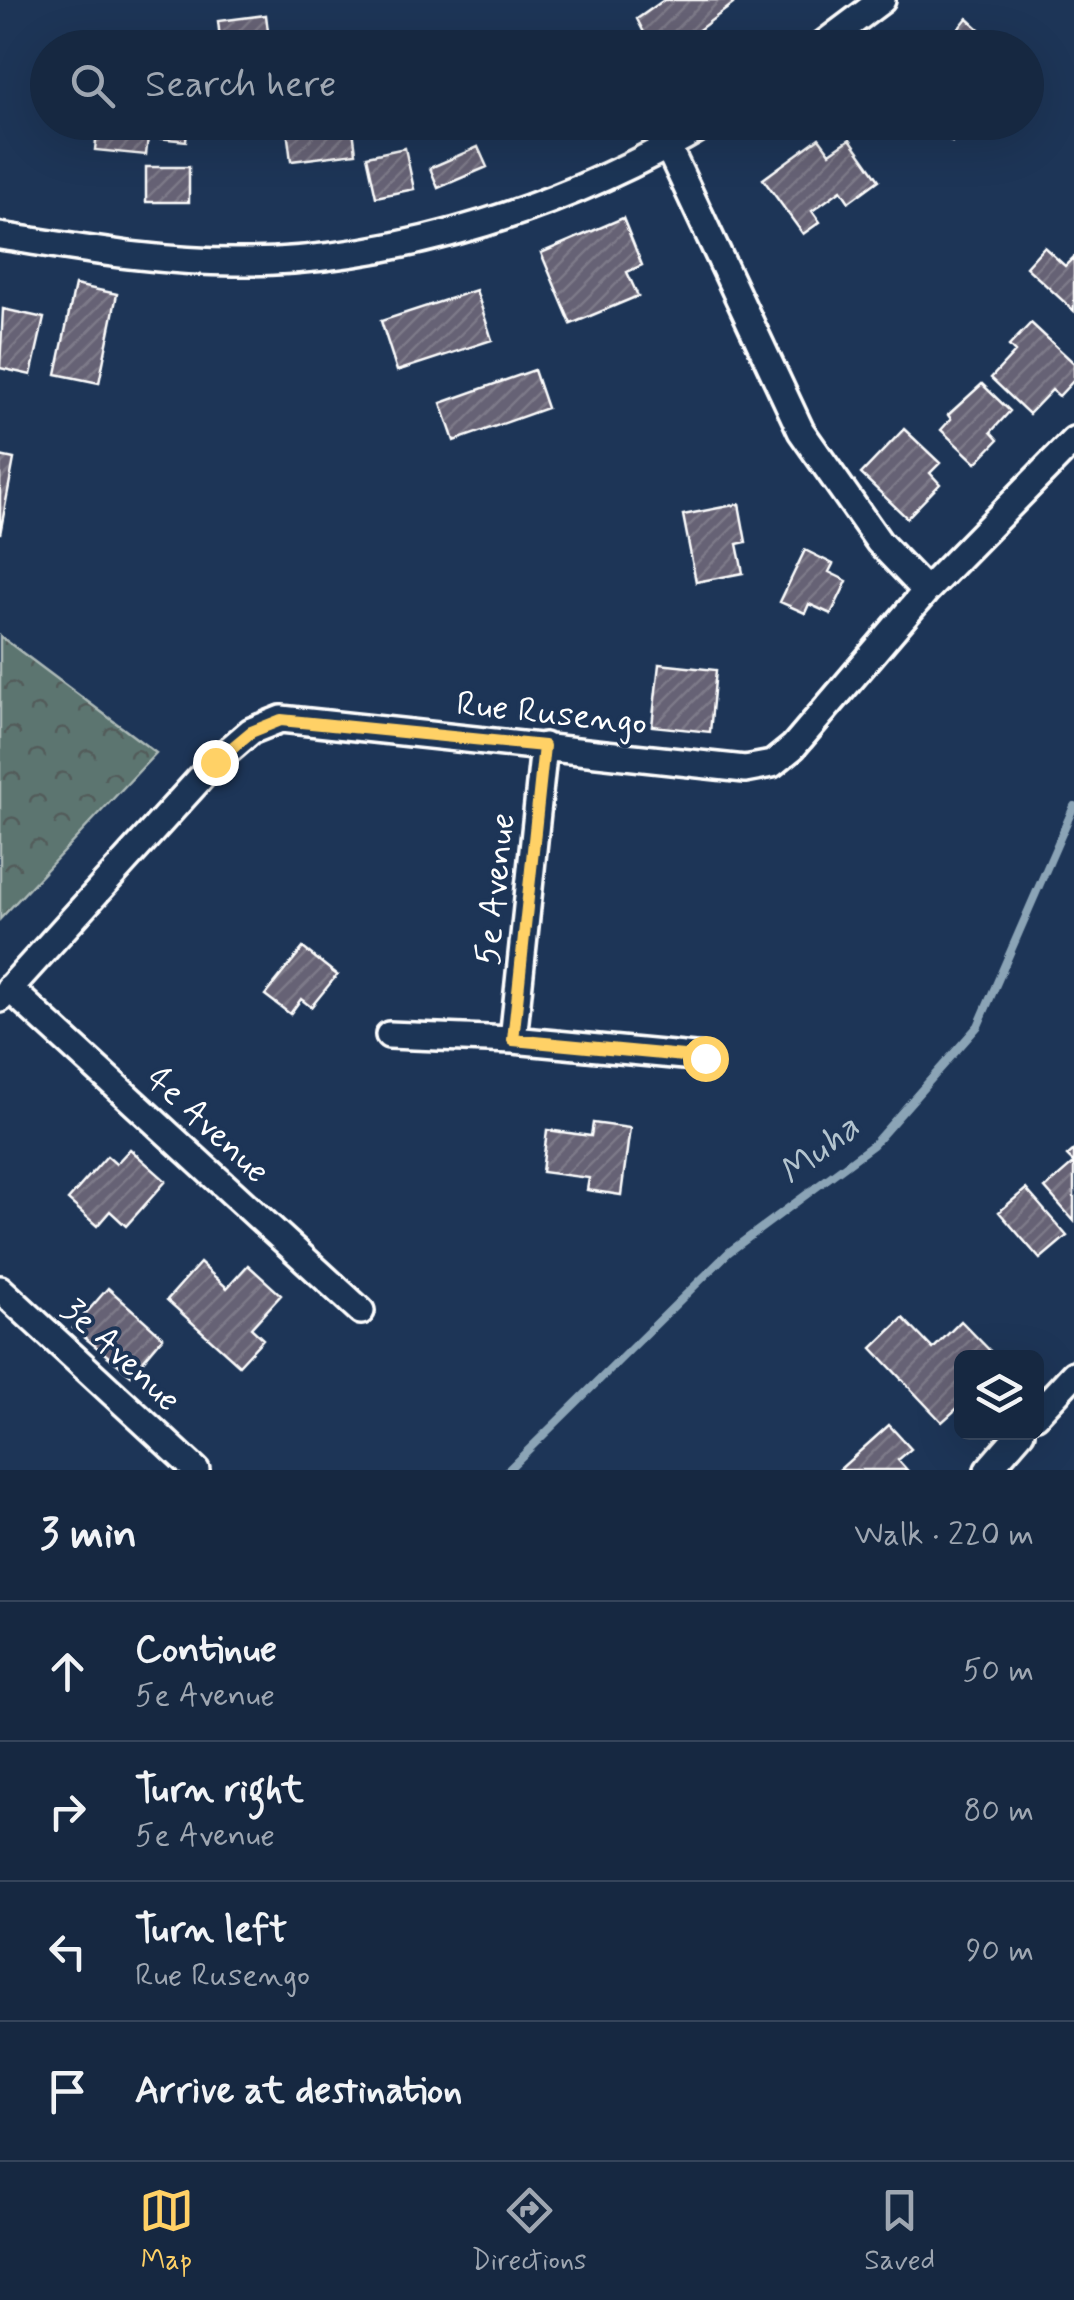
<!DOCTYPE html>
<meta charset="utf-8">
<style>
body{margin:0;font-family:Mynerve,sans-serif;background:#23344c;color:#f1f3f6}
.controls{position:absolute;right:30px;bottom:30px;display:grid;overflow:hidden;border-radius:15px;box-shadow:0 10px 40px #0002}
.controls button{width:90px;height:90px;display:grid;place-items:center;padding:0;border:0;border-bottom:2px solid #35445a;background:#162841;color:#f1f3f6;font:50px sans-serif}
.stop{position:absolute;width:30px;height:30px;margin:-22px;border:8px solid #ffd166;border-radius:50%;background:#fff}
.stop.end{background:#ffd166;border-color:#fff;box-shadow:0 2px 10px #0008}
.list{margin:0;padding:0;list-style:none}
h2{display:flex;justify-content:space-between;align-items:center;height:130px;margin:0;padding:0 40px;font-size:42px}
h2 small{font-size:32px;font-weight:400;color:#9ea6b1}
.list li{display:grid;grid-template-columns:65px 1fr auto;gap:30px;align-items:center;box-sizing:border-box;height:140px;padding:0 40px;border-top:2px solid #35445a}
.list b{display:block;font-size:38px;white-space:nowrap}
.list p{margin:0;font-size:32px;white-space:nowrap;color:#9ea6b1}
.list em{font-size:32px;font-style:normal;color:#9ea6b1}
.icon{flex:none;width:55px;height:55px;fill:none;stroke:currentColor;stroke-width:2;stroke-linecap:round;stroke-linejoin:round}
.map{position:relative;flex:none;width:1074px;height:1470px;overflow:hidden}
.search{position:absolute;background:#162841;box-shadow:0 10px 40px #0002;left:30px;right:30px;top:30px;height:110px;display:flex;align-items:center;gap:25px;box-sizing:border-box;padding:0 35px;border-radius:55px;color:#9ea6b1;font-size:38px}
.sheet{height:690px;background:#162841}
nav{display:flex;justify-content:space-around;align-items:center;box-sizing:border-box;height:140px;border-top:2px solid #35445a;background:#162841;font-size:28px;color:#9ea6b1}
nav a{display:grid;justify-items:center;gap:5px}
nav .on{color:#ffd166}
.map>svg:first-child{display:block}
</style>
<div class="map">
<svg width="1074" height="1470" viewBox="0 0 1074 1470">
<defs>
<pattern id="park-crowns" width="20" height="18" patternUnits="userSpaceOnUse" patternTransform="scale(2.5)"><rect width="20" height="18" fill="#5b7470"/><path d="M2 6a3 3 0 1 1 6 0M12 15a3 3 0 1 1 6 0" fill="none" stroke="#525c5a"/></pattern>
<pattern id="building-hatch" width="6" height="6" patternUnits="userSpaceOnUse" patternTransform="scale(2.5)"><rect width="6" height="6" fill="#666274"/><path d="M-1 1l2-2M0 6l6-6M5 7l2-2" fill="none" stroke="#7d7a89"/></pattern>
</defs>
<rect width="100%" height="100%" fill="#1d3557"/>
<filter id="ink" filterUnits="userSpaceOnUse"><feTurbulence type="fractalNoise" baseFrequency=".01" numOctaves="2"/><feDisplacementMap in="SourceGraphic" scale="20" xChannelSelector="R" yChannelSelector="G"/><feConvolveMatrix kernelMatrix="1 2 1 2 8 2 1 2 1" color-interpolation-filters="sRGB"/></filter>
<g filter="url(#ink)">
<path fill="url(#park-crowns)" stroke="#adbab8" stroke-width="2.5" d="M 0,636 L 156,753 L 0,919 Z"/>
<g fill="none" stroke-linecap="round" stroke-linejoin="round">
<path stroke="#8ba4b6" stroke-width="8" d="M 508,1470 L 729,1252 L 873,1145 L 978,1026 L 1074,806"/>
</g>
<path fill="url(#building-hatch)" stroke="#fff" stroke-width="2.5" d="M 664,0 L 730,0 L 733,4 L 675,48 L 652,48 L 637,19 Z
M 266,15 L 270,48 L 221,48 L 218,21 Z
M 967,18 L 1000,48 L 943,48 Z
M 527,32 L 534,48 L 505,48 L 503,44 Z
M 98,122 L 188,122 L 186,141 L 148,137 L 146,155 L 95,150 Z
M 286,122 L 352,122 L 356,153 L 291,161 Z
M 473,122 L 500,122 L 478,133 Z
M 929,122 L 968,122 L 952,142 Z
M 819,138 L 830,153 L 850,139 L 879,180 L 849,202 L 841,190 L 812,211 L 820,222 L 803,234 L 763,179 Z
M 478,147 L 487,167 L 438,188 L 430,168 Z
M 405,148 L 414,189 L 376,197 L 367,156 Z
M 146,167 L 189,167 L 189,202 L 146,202 Z
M 623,218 L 642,265 L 627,272 L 638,296 L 571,324 L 541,253 Z
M 1044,247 L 1065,266 L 1074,257 L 1074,311 L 1026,267 Z
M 75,285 L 117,294 L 99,383 L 56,374 Z
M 476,290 L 492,340 L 397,371 L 381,321 Z
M 3,309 L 44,318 L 31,375 L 0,368 Z
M 1031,323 L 1074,363 L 1074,380 L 1059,396 L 1052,390 L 1029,414 L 991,378 L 1015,352 L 1009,346 Z
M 534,370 L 547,408 L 454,441 L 441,403 Z
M 982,384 L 1010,411 L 991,432 L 998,440 L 976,463 L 941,430 L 951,419 L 948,415 Z
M 904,429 L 940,463 L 930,473 L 940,484 L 907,518 L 861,474 Z
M 0,456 L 14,459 L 0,534 Z
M 739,504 L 746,542 L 737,544 L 743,573 L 696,582 L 683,515 Z
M 805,550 L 833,564 L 829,572 L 847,581 L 831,614 L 809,604 L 805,613 L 780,602 Z
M 659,664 L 716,670 L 710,732 L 652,726 Z
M 303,948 L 337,975 L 311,1007 L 301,999 L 290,1014 L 265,995 Z
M 593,1123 L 630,1128 L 621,1195 L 587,1190 L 589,1178 L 542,1172 L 547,1130 L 591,1136 Z
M 130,1149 L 166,1181 L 126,1226 L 110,1211 L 97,1226 L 68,1200 L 107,1156 L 116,1164 Z
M 1074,1150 L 1074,1221 L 1045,1188 L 1074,1163 L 1067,1156 Z
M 1026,1189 L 1067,1236 L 1040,1259 L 999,1212 Z
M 200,1263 L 227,1288 L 248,1265 L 281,1295 L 251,1328 L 263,1339 L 239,1365 L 167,1300 Z
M 108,1288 L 163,1337 L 131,1375 L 73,1328 Z
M 903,1318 L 933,1349 L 961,1321 L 997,1358 L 962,1358 L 962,1404 L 942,1422 L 872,1348 Z
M 889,1425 L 911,1449 L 898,1460 L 907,1470 L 839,1470 Z"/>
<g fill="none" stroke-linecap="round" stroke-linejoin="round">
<g stroke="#fff" stroke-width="32">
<path id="street" d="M 818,48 L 882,0
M 668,147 L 801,431 L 879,542 L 926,591
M 0,236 C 79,248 161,263 242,262 C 404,261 571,205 710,122
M 9,988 L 361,1311
M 0,999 L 215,762 L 251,731 L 281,719 L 745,769 L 772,764 L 793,747 L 926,591 L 1074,440
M 389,1035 L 513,1040 L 705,1058
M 513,1040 L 544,746
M 0,1289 L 196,1470
M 1036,1415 L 1074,1374
M 988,1470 L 1021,1432"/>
</g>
<use href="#street" stroke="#1d3557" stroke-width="25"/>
</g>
</g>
<g fill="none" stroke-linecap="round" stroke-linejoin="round" filter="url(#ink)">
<path stroke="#ffd166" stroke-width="12" d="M 215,762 L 251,732 L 281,720 L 544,746 L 513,1040 L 705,1058"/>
</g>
<g text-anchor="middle" stroke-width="8" stroke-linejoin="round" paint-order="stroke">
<g font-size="35" fill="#fff" stroke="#1d3557">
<text transform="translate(552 712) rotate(6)" y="12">Rue Rusengo</text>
<text transform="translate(494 889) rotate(-84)" y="12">5e Avenue</text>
<text transform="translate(209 1124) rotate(43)" y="12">4e Avenue</text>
<text transform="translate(122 1354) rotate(43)" y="12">3e Avenue</text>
</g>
<g font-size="38" font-style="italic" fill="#b2c3ce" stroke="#1d3557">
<text transform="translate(818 1149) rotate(-38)" y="13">Muha</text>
</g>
</g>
</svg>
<div class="controls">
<button><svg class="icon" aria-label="layers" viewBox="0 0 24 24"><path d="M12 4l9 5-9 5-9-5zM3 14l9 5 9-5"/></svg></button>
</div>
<div class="stop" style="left:705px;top:1058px"></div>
<div class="stop end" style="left:215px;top:762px"></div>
<div class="search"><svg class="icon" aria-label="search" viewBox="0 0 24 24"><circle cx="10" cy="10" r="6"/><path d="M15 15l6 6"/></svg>Search here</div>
</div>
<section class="sheet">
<h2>3 min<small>Walk · 220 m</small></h2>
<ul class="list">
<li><svg class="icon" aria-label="ahead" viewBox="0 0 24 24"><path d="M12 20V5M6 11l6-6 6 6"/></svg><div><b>Continue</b><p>5e Avenue</p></div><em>50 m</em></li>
<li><svg class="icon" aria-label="right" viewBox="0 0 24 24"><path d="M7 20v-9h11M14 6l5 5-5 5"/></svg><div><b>Turn right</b><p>5e Avenue</p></div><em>80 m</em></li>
<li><svg class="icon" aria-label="left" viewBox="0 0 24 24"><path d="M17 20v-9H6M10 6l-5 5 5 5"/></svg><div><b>Turn left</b><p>Rue Rusengo</p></div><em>90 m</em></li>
<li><svg class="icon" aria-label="arrive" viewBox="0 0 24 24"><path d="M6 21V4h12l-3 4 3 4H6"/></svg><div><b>Arrive at destination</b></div></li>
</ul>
</section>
<nav>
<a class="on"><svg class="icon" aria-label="map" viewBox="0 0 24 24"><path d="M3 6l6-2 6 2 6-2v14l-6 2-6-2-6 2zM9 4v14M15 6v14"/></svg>Map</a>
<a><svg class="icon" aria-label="directions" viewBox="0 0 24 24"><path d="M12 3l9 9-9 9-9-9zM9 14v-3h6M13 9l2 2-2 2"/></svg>Directions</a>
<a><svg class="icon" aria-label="saved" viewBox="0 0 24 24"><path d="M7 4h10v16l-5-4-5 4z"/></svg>Saved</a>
</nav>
